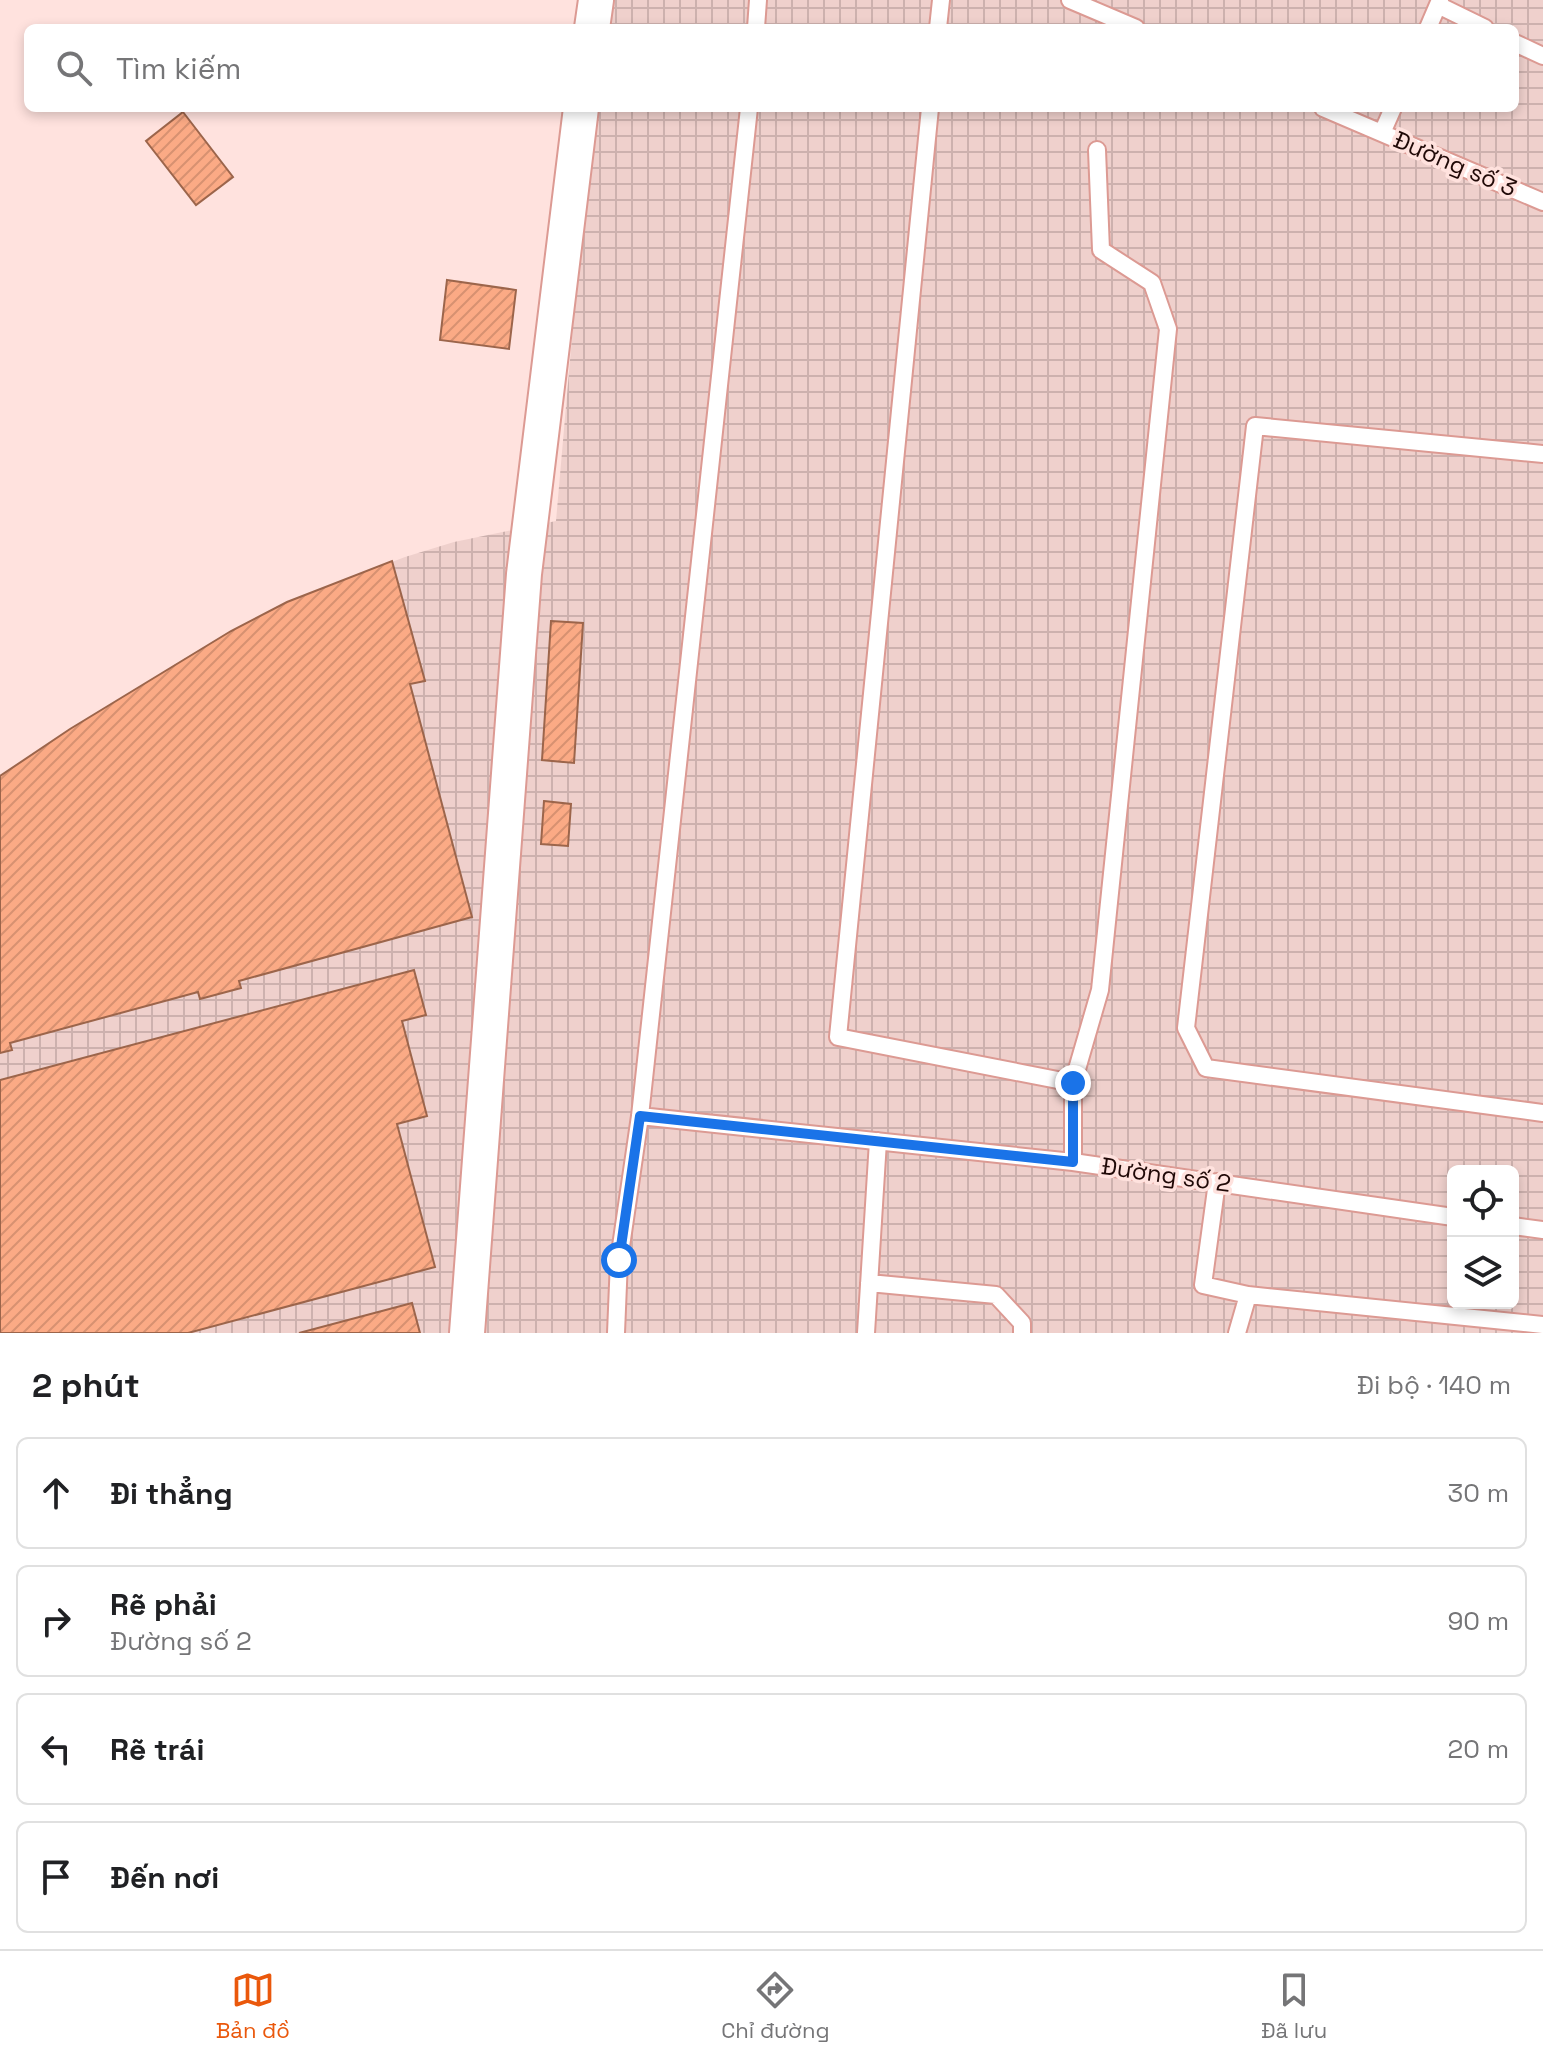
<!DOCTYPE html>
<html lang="vi">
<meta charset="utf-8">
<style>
body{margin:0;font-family:"Space Grotesk",sans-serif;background:#f2f2f2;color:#202124}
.controls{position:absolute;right:24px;bottom:24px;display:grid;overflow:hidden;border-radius:12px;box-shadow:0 4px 12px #0003}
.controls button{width:72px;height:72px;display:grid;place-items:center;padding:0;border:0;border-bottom:2px solid #e0e0e0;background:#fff;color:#202124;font:40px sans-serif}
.stop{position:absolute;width:24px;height:24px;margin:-18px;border:6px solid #1a73e8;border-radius:50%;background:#fff}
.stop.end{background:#1a73e8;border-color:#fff;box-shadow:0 2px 8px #0008}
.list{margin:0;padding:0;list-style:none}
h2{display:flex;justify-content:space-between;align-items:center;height:104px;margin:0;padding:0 32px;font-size:34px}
h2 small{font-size:26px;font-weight:400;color:#757577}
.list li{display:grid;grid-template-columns:52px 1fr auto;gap:24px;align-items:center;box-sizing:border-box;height:112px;margin:0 16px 16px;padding:0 16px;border:2px solid #e0e0e0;border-radius:12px}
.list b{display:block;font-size:30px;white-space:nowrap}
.list p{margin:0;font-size:26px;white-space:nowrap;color:#757577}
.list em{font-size:26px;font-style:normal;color:#757577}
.icon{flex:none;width:44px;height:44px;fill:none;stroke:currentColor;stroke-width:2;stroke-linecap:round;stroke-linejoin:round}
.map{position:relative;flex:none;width:1543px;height:1333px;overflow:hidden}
.search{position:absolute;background:#fff;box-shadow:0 4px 12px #0003;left:24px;right:24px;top:24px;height:88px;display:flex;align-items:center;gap:20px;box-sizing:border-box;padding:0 28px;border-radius:12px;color:#757577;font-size:30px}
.sheet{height:616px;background:#fff}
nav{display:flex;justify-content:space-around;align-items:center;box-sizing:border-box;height:112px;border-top:2px solid #e0e0e0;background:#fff;font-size:22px;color:#757577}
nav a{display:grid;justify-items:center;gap:4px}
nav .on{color:#ea580c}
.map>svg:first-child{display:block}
</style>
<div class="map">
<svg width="1543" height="1333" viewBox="0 0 1543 1333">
<defs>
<pattern id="industrial-grid" width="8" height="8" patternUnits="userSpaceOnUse" patternTransform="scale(2)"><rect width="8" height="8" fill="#efd0cc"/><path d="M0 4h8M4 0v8" fill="none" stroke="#cdb1ae"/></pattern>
<pattern id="building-hatch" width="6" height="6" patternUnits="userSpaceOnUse" patternTransform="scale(2)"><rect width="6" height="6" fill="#fbaa85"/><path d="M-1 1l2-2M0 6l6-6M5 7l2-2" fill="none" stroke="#d79171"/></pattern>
</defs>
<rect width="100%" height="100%" fill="#ffe2de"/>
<path fill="url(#industrial-grid)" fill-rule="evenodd" d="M 601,0 L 1543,0 L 1543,1333 L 0,1333 L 0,776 L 177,663 L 231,631 L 288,602 L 405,557 L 454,542 L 556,521 L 592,108 L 1515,108 L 1515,28 L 599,28 ZM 1453,1171 L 1513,1171 L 1513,1303 L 1453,1303 Z"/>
<path fill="url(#building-hatch)" stroke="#9c654b" stroke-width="2" d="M 183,112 L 233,177 L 196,205 L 146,141 Z
M 447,280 L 516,290 L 509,349 L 440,340 Z
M 392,561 L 425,681 L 410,684 L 472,917 L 239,981 L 241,988 L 200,999 L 198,992 L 10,1043 L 12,1050 L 0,1053 L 0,776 L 70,729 L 231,631 L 287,602 Z
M 551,621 L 583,623 L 574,763 L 542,760 Z
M 544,801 L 571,804 L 568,846 L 541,844 Z
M 414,970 L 426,1015 L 402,1021 L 427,1116 L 397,1124 L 435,1267 L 188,1333 L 0,1333 L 0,1080 Z
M 412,1303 L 420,1333 L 299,1333 Z"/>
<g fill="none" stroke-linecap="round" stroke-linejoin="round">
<g stroke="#dc9a93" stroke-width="20">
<path id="service" d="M 1070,0 L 1136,28
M 1438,5 L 1485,28
M 756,28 L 758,0
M 938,28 L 941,0
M 1428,28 L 1440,0
M 1515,43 L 1543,56
M 930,108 L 838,1037 L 1073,1083 L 1073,1162
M 1323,108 L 1543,202
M 1382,133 L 1393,108
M 1543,454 L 1255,426 L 1186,1028 L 1206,1068 L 1543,1113
M 1073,1083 L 1100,990 L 1168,329 L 1152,283 L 1101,250 L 1097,150
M 640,1116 L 1073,1162 L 1453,1217
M 1217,1182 L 1203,1285 L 1248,1295
M 1513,1226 L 1543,1230
M 869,1283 L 996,1295 L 1022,1323 L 1022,1333
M 616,1333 L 619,1260 L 640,1116 L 749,108
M 866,1333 L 878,1141
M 1237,1333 L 1248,1295 L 1543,1325"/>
</g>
<g stroke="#dc9a93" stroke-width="38">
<path id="minor" d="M 592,28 L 596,0
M 467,1333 L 524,574 L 581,108"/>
</g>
<use href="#service" stroke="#fff" stroke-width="16"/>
<use href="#minor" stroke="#fff" stroke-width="34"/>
</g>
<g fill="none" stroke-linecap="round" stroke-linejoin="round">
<path stroke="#1a73e8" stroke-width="10" d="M 619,1260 L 640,1116 L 1073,1162 L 1073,1083"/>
</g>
<g text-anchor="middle" stroke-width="7" stroke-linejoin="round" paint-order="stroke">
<g font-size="24" fill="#200907" stroke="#ffe2de">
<text transform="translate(1455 164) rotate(23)" y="8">Đường số 3</text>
<text transform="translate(1166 1175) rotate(8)" y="8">Đường số 2</text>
</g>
</g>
</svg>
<div class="controls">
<button><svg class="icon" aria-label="locate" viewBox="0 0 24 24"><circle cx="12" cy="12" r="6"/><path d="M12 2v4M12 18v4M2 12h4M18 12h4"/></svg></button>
<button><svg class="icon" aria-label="layers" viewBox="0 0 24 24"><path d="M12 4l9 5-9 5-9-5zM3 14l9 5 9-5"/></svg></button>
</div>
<div class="stop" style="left:619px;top:1260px"></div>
<div class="stop end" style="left:1073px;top:1083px"></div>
<div class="search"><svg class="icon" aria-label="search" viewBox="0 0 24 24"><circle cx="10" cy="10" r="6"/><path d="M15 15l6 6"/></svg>Tìm kiếm</div>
</div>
<section class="sheet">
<h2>2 phút<small>Đi bộ · 140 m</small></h2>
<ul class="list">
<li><svg class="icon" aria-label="ahead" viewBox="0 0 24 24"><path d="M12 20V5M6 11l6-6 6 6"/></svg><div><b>Đi thẳng</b></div><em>30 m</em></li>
<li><svg class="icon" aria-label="right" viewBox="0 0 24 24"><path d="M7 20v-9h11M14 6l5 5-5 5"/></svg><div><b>Rẽ phải</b><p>Đường số 2</p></div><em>90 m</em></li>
<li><svg class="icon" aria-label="left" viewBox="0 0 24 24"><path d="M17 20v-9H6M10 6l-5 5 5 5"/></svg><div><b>Rẽ trái</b></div><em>20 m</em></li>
<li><svg class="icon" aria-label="arrive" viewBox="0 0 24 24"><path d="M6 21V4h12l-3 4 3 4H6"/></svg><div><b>Đến nơi</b></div></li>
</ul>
</section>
<nav>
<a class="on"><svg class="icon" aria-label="map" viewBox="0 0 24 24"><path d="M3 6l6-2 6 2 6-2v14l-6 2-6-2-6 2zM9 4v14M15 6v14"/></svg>Bản đồ</a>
<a><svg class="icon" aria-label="directions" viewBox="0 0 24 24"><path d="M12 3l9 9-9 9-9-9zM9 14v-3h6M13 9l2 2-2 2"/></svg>Chỉ đường</a>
<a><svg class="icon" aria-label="saved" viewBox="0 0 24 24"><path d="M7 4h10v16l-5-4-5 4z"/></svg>Đã lưu</a>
</nav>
